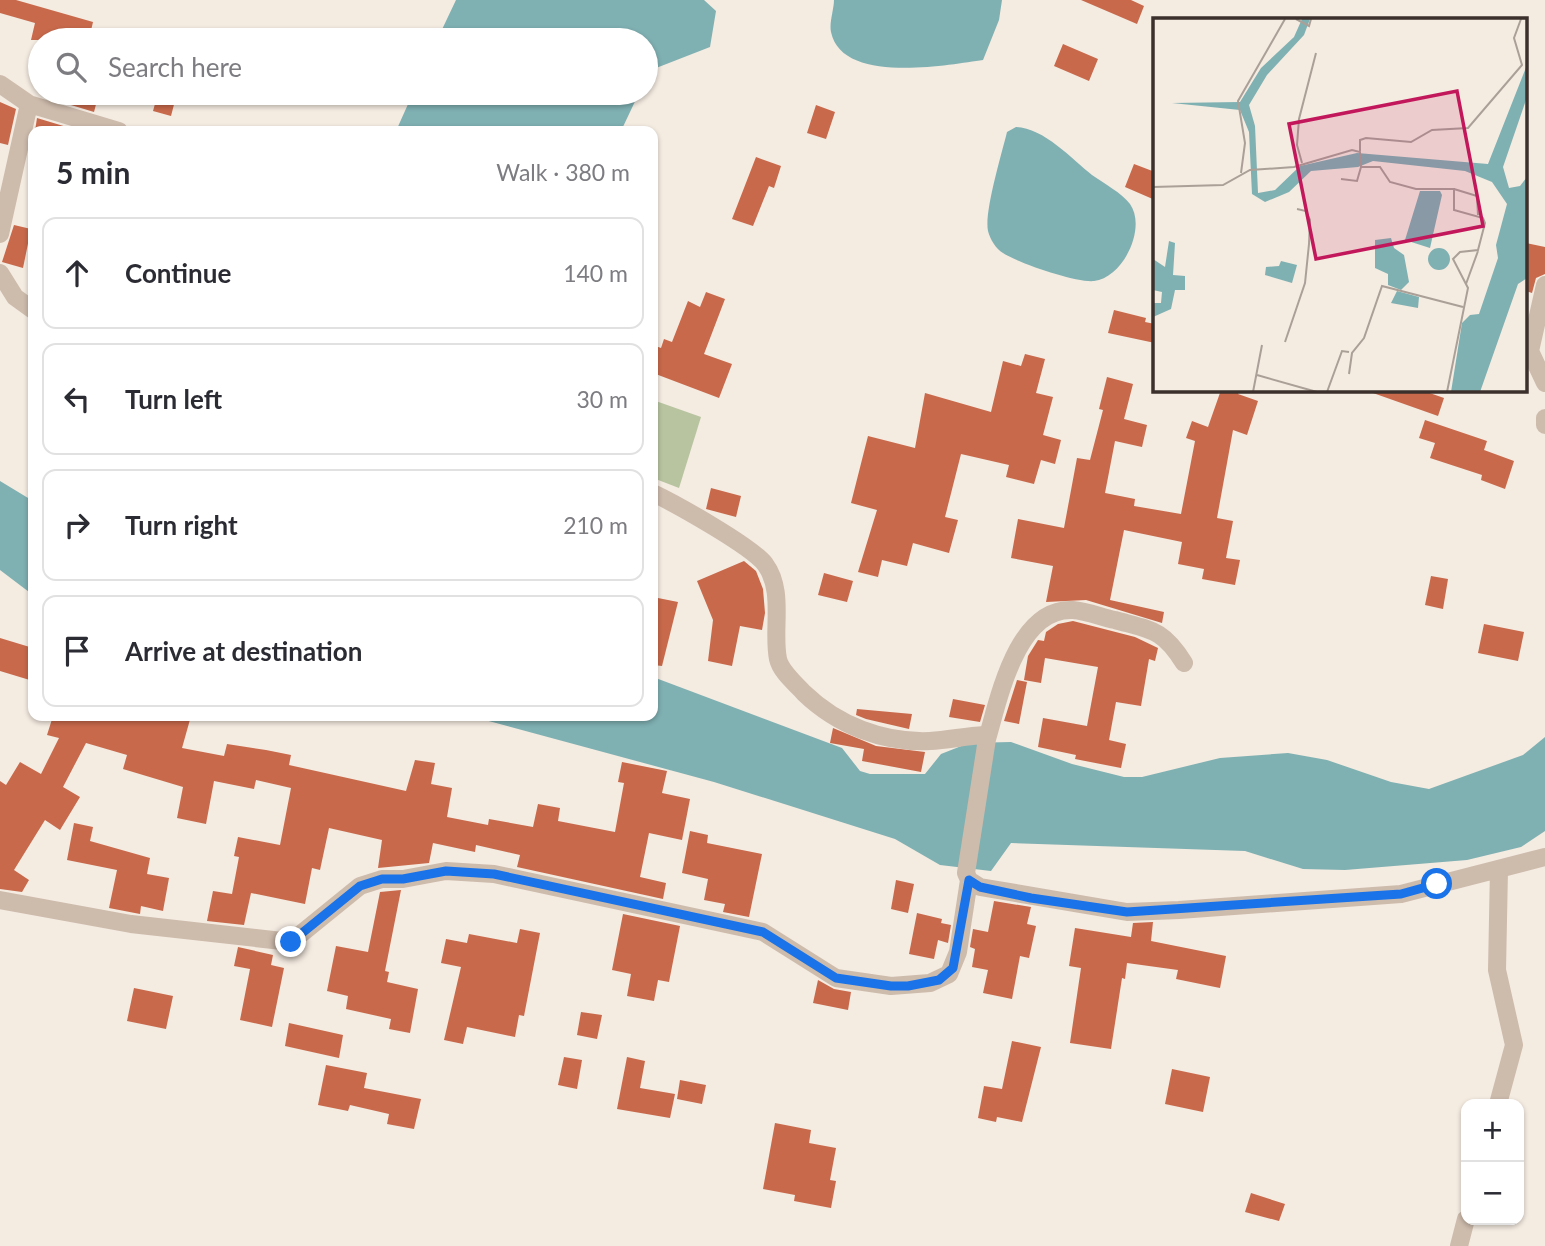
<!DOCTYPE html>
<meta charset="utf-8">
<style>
body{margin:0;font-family:Lato,sans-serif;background:#f2f2f3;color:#2b2b33}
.controls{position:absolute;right:21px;bottom:21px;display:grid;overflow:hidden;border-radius:14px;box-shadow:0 2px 5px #0004}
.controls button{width:63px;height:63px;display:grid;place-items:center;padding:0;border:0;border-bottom:2px solid #e1e1e2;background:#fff;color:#2b2b33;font:35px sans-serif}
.stop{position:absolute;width:21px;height:21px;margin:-16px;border:5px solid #1a73e8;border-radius:50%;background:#fff}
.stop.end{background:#1a73e8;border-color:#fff;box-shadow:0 2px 7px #0008}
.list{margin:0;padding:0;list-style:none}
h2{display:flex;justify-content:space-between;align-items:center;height:91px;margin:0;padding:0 28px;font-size:30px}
h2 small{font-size:23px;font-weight:400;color:#7c7c81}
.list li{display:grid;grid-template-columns:46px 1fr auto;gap:21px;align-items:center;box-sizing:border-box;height:112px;margin:0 14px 14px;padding:0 14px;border:2px solid #e1e1e2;border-radius:14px}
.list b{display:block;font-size:26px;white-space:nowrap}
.list em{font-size:23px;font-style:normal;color:#7c7c81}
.icon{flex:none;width:38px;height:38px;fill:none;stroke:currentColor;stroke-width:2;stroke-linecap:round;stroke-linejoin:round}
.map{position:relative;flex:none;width:1545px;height:1246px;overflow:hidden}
.search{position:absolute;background:#fff;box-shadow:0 2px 5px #0004;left:28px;top:28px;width:630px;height:77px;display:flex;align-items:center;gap:18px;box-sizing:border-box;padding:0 24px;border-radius:38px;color:#7c7c81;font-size:26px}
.panel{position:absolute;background:#fff;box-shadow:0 2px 5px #0004;left:28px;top:126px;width:630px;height:595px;border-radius:14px}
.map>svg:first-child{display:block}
</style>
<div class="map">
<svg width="1545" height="1246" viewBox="0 0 1545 1246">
<rect width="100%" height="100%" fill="#f4ebe1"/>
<path fill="#b8c4a0" d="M 653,400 L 701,417 L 679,488 L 653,478 Z"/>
<path fill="#7fb0b2" d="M 456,0 L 704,0 L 716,11 L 710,47 L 651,70 L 646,81 L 646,40 L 437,40 Z
M 834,0 L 1002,0 L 999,20 L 983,60 C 947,65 842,85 831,32 C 829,23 834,9 834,0 Z
M 413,93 L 639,93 L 621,131 L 396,131 Z
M 1016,127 C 1044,128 1072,159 1092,175 C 1103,183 1122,193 1130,204 C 1147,228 1123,278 1094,281 C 1077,283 1018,263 1003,253 C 996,249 990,239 988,231 C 984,212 1002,153 1007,132 Z
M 0,481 L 33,501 L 33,595 L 0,570 Z
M 653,677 L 842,748 L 860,771 L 870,774 L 925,774 L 941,754 L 969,743 L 1011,742 L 1072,764 L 1124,777 L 1142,777 L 1220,758 L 1288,753 L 1327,760 L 1391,782 L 1429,789 L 1523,755 L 1545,737 L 1545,831 L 1521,847 L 1467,860 L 1345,870 L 1303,869 L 1245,851 L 1011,843 L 991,871 L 940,865 L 895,839 L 714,782 L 470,716 L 653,716 Z"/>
<path fill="#c8694b" d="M 0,0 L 16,0 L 93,22 L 89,39 L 75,36 L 74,40 L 31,40 L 35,23 L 0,13 Z
M 1081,0 L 1131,0 L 1144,6 L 1137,24 Z
M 1063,44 L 1098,59 L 1089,81 L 1054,66 Z
M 63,93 L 99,93 L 94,112 L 61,102 Z
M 158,93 L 177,93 L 171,116 L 153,111 Z
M 0,102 L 16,109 L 8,145 L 0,143 Z
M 816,105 L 835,112 L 826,139 L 807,133 Z
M 37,118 L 80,131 L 35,131 Z
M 756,157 L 781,166 L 774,188 L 769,186 L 753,226 L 732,219 Z
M 1134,164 L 1155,172 L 1155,200 L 1125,187 Z
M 14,225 L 31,229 L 23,268 L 2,262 Z
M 1526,243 L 1545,247 L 1545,274 L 1536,278 L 1532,293 L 1526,291 Z
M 706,292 L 725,299 L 704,354 L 732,364 L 719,398 L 653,373 L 653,345 L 661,348 L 664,339 L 672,342 L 688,301 L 700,307 Z
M 1114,310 L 1146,318 L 1145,322 L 1155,324 L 1155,343 L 1108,333 Z
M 1025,354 L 1045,359 L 1036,393 L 1053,397 L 1043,435 L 1061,440 L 1055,464 L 1041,460 L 1034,484 L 1006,477 L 1009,465 L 961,454 L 945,517 L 958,520 L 949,553 L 913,543 L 907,566 L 882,560 L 878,577 L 858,572 L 877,510 L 851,503 L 868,436 L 915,448 L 925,393 L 991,412 L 1003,361 L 1021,366 Z
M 1107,377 L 1133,384 L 1124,419 L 1147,425 L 1142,447 L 1115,441 L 1105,493 L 1135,499 L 1134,506 L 1181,514 L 1195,441 L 1186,438 L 1192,421 L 1208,427 L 1221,390 L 1240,390 L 1238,394 L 1258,401 L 1247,435 L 1233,430 L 1217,518 L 1233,521 L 1226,558 L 1240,560 L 1235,585 L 1202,579 L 1204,569 L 1178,564 L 1182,542 L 1124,530 L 1110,600 L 1164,612 L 1162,623 L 1086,600 L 1046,602 L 1053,566 L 1011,558 L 1018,519 L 1064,528 L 1077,458 L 1090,460 L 1103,410 L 1099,409 Z
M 1374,390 L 1421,390 L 1444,398 L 1438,416 L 1373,393 Z
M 1425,420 L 1487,441 L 1484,450 L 1514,461 L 1505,489 L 1481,480 L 1482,475 L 1430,458 L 1435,443 L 1419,438 Z
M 711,488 L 741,496 L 736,517 L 706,509 Z
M 744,561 L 756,571 L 763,589 L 765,613 L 762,630 L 740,626 L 732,666 L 708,661 L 713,620 L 697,581 Z
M 824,573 L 853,581 L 847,602 L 818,595 Z
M 1431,576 L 1448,579 L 1443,609 L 1425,605 Z
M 653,597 L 678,602 L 662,666 L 653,665 Z
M 1073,621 L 1135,637 L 1158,648 L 1155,661 L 1149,659 L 1141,706 L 1116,702 L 1109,740 L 1126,744 L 1121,768 L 1075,759 L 1076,755 L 1038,747 L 1043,718 L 1087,726 L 1098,667 L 1045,658 L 1041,683 L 1024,680 L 1028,656 L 1038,640 L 1044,641 L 1046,632 L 1058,624 Z
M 1484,624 L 1524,632 L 1518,661 L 1478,653 Z
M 0,638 L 33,648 L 33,681 L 0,671 Z
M 1017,680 L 1027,682 L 1019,724 L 1004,721 Z
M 953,699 L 985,705 L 980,722 L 949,717 Z
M 857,709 L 912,714 L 909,729 L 866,719 L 856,715 Z
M 53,716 L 191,716 L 182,748 L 224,756 L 227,744 L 266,750 L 291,755 L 289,765 L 406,791 L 415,760 L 435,763 L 431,784 L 452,788 L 447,817 L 488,825 L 489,819 L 533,827 L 538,804 L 560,808 L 558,821 L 615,832 L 624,783 L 618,782 L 622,762 L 667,771 L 662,793 L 690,799 L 682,840 L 649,833 L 640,877 L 666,883 L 663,899 L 517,867 L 520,855 L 476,845 L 475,852 L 433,843 L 429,863 L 378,868 L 382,840 L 329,828 L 320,870 L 312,868 L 305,904 L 251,893 L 244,925 L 207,921 L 213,891 L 232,894 L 239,857 L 234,856 L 238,837 L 280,845 L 291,788 L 256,780 L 254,789 L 214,781 L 206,824 L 177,818 L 183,787 L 123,769 L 127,755 L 86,743 L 63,787 L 80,797 L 60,830 L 45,820 L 14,870 L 29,880 L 22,892 L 0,889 L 0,781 L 6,785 L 20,762 L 41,774 L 59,738 L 47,735 Z
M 833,728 L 876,746 L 925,752 L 921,772 L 862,761 L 864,749 L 830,743 Z
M 74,823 L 93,827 L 90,841 L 150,858 L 147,874 L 169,878 L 163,911 L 141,906 L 140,914 L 109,908 L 117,870 L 67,860 Z
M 690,831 L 708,835 L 707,843 L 762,854 L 749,917 L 723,912 L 725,904 L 704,900 L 708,879 L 682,873 Z
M 896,880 L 914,884 L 908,913 L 891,909 Z
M 401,890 L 385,971 L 389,972 L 387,982 L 418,989 L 410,1033 L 389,1029 L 391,1019 L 346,1009 L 348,996 L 327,991 L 336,946 L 368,952 L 380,892 Z
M 994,901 L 1031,907 L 1027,924 L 1036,926 L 1029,958 L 1020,956 L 1012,999 L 983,993 L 988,970 L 972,967 L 975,949 L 970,947 L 973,929 L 988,932 Z
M 917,913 L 942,919 L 941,923 L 951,925 L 948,943 L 938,940 L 934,959 L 909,954 Z
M 623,914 L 680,926 L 669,982 L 658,980 L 654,1001 L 627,996 L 631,974 L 612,970 Z
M 1153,922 L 1151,941 L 1226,956 L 1220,988 L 1176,979 L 1178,970 L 1127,963 L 1125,979 L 1122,978 L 1111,1049 L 1070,1043 L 1081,968 L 1069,966 L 1075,928 L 1131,937 L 1133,923 Z
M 520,929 L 540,933 L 524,1016 L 519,1015 L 515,1037 L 467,1027 L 463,1044 L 444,1040 L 461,967 L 441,963 L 446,939 L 467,943 L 469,934 L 517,943 Z
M 238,947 L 273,955 L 271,965 L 284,968 L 272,1027 L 240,1020 L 250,969 L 234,966 Z
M 818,980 L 834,989 L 851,992 L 848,1010 L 813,1003 Z
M 134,988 L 173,996 L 166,1029 L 127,1021 Z
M 581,1012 L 602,1015 L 597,1039 L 577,1035 Z
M 289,1023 L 343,1035 L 339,1058 L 285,1046 Z
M 1012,1041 L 1041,1047 L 1022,1122 L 997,1117 L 996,1122 L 978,1118 L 984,1086 L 1002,1089 Z
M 564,1057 L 582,1060 L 577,1089 L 558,1085 Z
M 627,1057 L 645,1061 L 640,1088 L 675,1094 L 670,1118 L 617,1109 Z
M 326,1065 L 367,1073 L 364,1088 L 421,1099 L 414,1129 L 387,1124 L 389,1114 L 350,1105 L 348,1111 L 318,1105 Z
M 1172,1069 L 1210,1077 L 1203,1112 L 1165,1104 Z
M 680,1080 L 706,1085 L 702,1104 L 677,1099 Z
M 775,1123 L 811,1130 L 809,1143 L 836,1148 L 830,1180 L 836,1181 L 831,1208 L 794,1201 L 795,1195 L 763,1189 Z
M 1251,1193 L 1285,1204 L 1279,1221 L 1245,1212 Z"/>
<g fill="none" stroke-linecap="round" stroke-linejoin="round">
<path stroke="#cdbbac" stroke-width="18" d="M 0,84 L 29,104 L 119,131
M 0,234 L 29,104
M 0,273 L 15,297 L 33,310
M 1545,285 L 1530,351 L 1545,383
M 1545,418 L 1545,425
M 653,493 C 676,504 751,546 765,564 C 785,591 772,629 778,659 C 781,672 795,683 804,693 C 837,725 883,743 930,741 C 948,740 966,736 984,735 L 987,739 L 966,873 L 969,880 L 980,887 L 1127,912 L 1179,910 L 1401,894 L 1545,857
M 987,739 C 999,698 1017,607 1073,610 C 1087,611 1101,617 1115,620 C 1151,630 1163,629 1184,663
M 0,900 L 131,924 L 291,942 L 360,886 L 382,879 L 403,879 L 446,871 L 494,874 L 763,932 L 836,978 L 891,986 L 930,983 L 949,974 L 958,952 L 969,880
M 1498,1104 L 1514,1045 L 1497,970 L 1499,869
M 1459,1246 L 1466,1219"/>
</g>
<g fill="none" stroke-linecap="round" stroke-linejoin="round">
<path stroke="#1a73e8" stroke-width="9" d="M 291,942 L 360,886 L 382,879 L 403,879 L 446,871 L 494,874 L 763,932 L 836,978 L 891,986 L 908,986 L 939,980 L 953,968 L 969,880 L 980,887 L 1031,898 L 1127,912 L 1401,894 L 1437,884"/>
</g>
<g transform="translate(1153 18)">
<rect width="374" height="374" fill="#f4ebe1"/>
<path d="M 149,1 L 157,1 L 151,17 L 114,57 L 96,87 L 102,108 L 105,175 L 122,172 L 147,148 L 204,135 L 335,146 L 374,47 L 374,79 L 350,149 L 356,170 L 367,168 L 374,159 L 374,260 L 365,266 L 327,374 L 298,374 L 309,305 L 317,297 L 326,296 L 345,240 L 343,227 L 354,186 L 339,164 L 312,153 L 220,143 L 205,149 L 158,153 L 136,174 L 112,184 L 99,176 L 96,114 L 87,92 L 19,85 L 87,84 L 108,50 L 141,19 ZM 267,173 L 287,173 L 289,177 L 277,230 L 252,222 ZM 238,220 L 241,230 L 251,237 L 256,264 L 248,272 L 235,267 L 235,256 L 222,250 L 222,222 ZM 16,223 L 22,225 L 20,257 L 32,258 L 32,272 L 22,272 L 18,291 L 0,299 L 0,285 L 8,285 L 9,274 L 0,272 L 0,241 L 12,249 ZM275 241a11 11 0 1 1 22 0a11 11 0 1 1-22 0ZM 128,243 L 144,247 L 139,265 L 112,257 L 113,249 L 126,248 ZM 244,273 L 266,279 L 265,290 L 238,285 Z" fill="#7fb0b2"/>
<path fill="none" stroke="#aaa098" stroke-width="2" d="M 143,1 L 156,8 L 158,1M 207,133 L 207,122 L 213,120 L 258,124 L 279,112 L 315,110 L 369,47 L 361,20 L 368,1M 149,145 L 144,127 L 146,101 L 163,35M 88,155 L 92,125 L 85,83 L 132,1M 188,161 L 204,163 L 208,149M 0,169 L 70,167 L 97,152 L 141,149 L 199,132 L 207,134 L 208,149 L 227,149 L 237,164 L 263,171 L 301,171 L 301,192 L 330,200 L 332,205 L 325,232 L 307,234 L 300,241 L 315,270 L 294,374M 301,171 L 324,178 L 325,197M 313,266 L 325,233M 132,324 L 152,265 L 156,226 L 157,202 L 153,193 L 144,191M 196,356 L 199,335 L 211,320 L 229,268 L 310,289M 104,357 L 164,374M 100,374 L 109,327M 174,374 L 189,333 L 196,334"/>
<path fill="#c2185b" fill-opacity="0.15" stroke="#c2185b" stroke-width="3.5" d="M 304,73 L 330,208 L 163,241 L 136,106 Z"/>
<rect width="374" height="374" fill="none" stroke="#3b302b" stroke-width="3.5"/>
</g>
</svg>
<div class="controls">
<button>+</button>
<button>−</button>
</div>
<div class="stop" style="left:1437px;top:884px"></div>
<div class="stop end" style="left:291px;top:942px"></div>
<div class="search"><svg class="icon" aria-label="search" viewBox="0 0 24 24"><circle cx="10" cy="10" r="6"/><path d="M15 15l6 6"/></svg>Search here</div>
<section class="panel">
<h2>5 min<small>Walk · 380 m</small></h2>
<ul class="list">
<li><svg class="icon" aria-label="ahead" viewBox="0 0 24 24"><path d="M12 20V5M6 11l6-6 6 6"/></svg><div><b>Continue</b></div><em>140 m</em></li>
<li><svg class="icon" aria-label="left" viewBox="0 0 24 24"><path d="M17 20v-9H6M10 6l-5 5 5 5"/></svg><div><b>Turn left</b></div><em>30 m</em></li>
<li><svg class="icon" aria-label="right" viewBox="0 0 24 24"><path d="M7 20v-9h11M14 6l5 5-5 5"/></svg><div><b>Turn right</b></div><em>210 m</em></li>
<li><svg class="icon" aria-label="arrive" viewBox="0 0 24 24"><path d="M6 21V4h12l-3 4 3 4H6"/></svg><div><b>Arrive at destination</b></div></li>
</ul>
</section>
</div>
